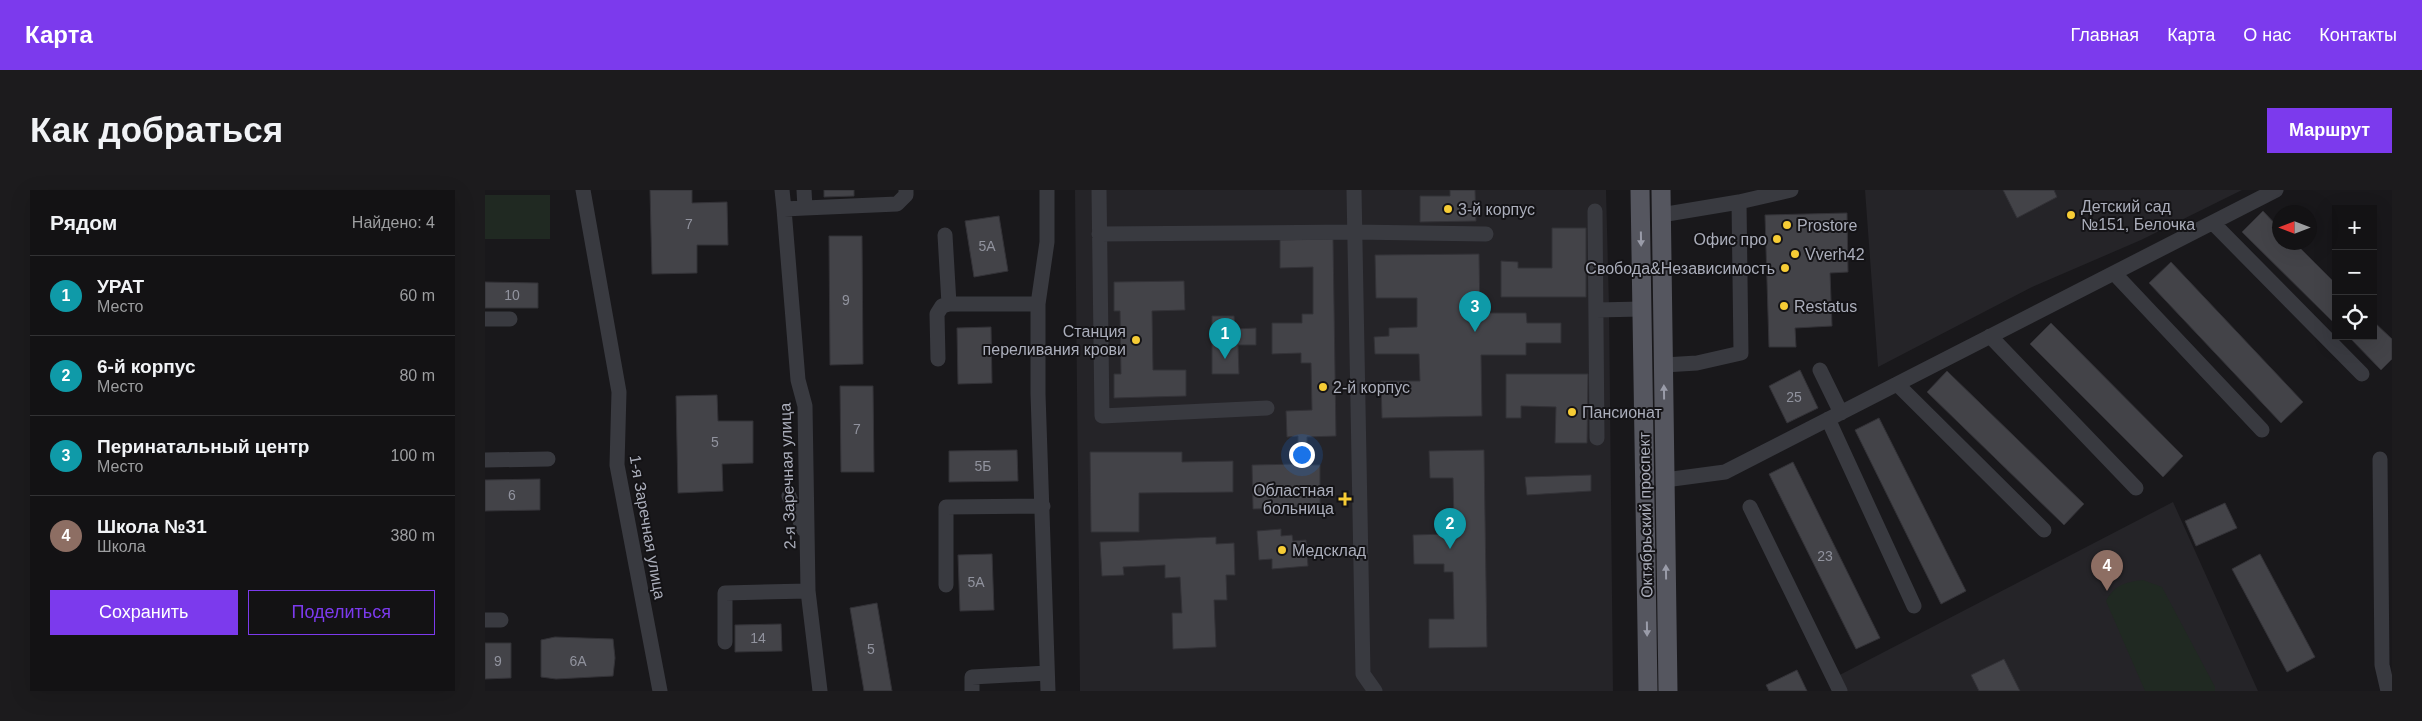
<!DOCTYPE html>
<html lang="ru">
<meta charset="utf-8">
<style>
body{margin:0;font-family:Arial,sans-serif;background:#1c1b1d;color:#f1f3f6}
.controls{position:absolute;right:15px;top:15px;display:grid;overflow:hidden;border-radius:0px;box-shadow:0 5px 20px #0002}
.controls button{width:45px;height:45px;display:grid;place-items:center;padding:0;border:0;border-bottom:1px solid #323234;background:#131214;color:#f1f3f6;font:25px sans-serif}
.compass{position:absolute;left:1787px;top:15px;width:45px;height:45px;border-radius:50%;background:#131214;box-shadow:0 5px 20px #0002;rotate:270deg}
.you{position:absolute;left:816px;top:264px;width:18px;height:18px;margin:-12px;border:4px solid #fff;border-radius:50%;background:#1a73e8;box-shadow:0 0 0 8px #1a73e833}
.badge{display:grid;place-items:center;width:32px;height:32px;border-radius:50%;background:#7c3aed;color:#fff;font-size:16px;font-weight:700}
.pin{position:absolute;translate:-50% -41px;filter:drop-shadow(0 1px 2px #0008)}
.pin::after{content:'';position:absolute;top:26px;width:18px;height:15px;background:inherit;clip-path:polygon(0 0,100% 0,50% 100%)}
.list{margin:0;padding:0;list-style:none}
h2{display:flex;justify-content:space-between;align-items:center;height:65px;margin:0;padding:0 20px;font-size:21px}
h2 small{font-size:16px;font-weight:400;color:#9d9ea0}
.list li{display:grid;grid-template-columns:32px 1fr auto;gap:15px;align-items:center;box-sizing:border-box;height:80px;padding:0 20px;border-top:1px solid #323234}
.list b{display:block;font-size:19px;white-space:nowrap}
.list p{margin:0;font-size:16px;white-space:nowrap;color:#9d9ea0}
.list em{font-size:16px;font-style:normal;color:#9d9ea0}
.actions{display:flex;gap:10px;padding:15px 20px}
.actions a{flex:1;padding:11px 0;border:1px solid #7c3aed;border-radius:0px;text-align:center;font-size:18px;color:#7c3aed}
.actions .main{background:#7c3aed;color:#fff}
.icon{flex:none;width:28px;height:28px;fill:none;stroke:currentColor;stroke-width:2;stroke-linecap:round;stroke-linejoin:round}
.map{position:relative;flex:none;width:1907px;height:501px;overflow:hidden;border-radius:0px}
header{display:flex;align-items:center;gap:30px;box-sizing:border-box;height:70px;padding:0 25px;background:#7c3aed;color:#fff}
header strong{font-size:24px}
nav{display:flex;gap:28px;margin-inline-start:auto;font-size:18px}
.intro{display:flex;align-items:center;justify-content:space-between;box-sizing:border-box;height:120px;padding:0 30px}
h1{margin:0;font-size:35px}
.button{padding:12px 22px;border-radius:0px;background:#7c3aed;color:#fff;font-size:18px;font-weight:700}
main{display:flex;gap:30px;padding:0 30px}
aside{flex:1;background:#131214;border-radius:0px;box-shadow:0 5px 20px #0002}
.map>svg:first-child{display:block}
</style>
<header>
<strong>Карта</strong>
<nav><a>Главная</a><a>Карта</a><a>О нас</a><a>Контакты</a></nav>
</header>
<div class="intro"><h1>Как добраться</h1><a class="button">Маршрут</a></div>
<main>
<aside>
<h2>Рядом<small>Найдено: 4</small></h2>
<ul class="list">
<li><span class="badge" style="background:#0f9aa8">1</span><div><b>УРАТ</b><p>Место</p></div><em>60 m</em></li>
<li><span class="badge" style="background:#0f9aa8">2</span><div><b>6-й корпус</b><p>Место</p></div><em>80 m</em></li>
<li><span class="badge" style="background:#0f9aa8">3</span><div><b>Перинатальный центр</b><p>Место</p></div><em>100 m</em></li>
<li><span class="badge" style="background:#8d6e63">4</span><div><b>Школа №31</b><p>Школа</p></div><em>380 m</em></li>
</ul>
<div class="actions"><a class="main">Сохранить</a><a>Поделиться</a></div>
</aside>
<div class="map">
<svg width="1907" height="501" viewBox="0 0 1907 501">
<rect width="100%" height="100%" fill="#19181b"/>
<path fill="#252428" d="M 590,0 L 1121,0 L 1124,116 L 1128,501 L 595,501 Z
M 1380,0 L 1757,0 L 1656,50 L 1547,97 L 1393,177 Z
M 1688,312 L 1773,501 L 1350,501 L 1345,490 Z"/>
<path fill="#202922" d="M 0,5 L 65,5 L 65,49 L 0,49 Z
M 1658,390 L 1677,397 L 1730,497 L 1730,501 L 1660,501 L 1621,411 C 1629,395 1641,392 1658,390 Z"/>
<path fill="#434348" stroke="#333237" d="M 165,0 L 207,0 L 207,13 L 242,12 L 243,55 L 212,55 L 212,83 L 167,84 Z
M 339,0 L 369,0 L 369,6 L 339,7 Z
M 965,0 L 990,0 L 991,31 L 935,32 L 935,6 L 965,6 Z
M 1518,0 L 1569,0 L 1572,7 L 1532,28 Z
M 1778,21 L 1794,38 L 1794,52 L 1809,52 L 1851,94 L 1851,135 L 1757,42 Z
M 1362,23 L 1363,82 L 1345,83 L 1347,136 L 1310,138 L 1311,157 L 1284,157 L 1280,25 Z
M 514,26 L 523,81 L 489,87 L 480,31 Z
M 1067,38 L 1101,38 L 1101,107 L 1016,107 L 1016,71 L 1033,72 L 1033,78 L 1067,78 Z
M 344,46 L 377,46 L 378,174 L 345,175 Z
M 848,49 L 851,246 L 822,247 L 822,275 L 835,275 L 835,318 L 768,319 L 767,275 L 813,274 L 813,246 L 802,247 L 801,221 L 827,220 L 826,173 L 816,173 L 816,163 L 787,164 L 787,133 L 817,133 L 817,124 L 828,124 L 828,77 L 795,78 L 795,50 Z
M 994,64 L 995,123 L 1041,123 L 1042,133 L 1076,133 L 1076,153 L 1041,153 L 1041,165 L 996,165 L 997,226 L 897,228 L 896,191 L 935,191 L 934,164 L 890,164 L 889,147 L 904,146 L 904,138 L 932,137 L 932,108 L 891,108 L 890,65 Z
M 1686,72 L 1818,212 L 1796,233 L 1664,93 Z
M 699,91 L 700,120 L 667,121 L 668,180 L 701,180 L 701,206 L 629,208 L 629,184 L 636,184 L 635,121 L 629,121 L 629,92 Z
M 0,92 L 53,93 L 53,118 L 0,118 Z
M 727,126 L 749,126 L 750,139 L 771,138 L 771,155 L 753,155 L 754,184 L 727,184 Z
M 1888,131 L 1907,149 L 1907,169 L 1896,180 L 1863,146 L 1888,146 Z
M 1566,133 L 1698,266 L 1678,287 L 1545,154 Z
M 506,137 L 507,193 L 473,194 L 472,138 Z
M 1315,180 L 1333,218 L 1302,233 L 1284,196 Z
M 1462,181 L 1599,314 L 1579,335 L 1442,202 Z
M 1021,184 L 1103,184 L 1102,253 L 1070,253 L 1071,217 L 1036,216 L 1036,228 L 1021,228 Z
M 355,196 L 388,196 L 389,282 L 356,282 Z
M 232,205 L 233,231 L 268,231 L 268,273 L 237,274 L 238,301 L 193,303 L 191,206 Z
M 1394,228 L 1481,401 L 1456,414 L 1370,240 Z
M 532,260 L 533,291 L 464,292 L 464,261 Z
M 999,260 L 1002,457 L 944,458 L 944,429 L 969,429 L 968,382 L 959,382 L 959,374 L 929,374 L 928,345 L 961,344 L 960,334 L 969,334 L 968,288 L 945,288 L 944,261 Z
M 605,262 L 697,262 L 697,272 L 748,271 L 748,302 L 654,303 L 654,342 L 606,342 Z
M 1308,272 L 1395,448 L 1371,459 L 1284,284 Z
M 1106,285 L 1106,301 L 1042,305 L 1040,287 Z
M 55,289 L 55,320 L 0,321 L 0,290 Z
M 1740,313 L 1752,338 L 1711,356 L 1700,331 Z
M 796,339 L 796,346 L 807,345 L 808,351 L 821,350 L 823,376 L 787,379 L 787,369 L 774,370 L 772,341 Z
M 731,347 L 731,354 L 749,353 L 750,385 L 741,385 L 742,410 L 729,410 L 731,457 L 688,459 L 687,423 L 697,423 L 695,387 L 680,388 L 680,375 L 638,377 L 639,385 L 617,386 L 615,352 Z
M 507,364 L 509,420 L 475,421 L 473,365 Z
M 1775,364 L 1830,467 L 1802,482 L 1747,379 Z
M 392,413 L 407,501 L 379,501 L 365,418 Z
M 296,434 L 297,461 L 250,462 L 250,435 Z
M 70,447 L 128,449 L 130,468 L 128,486 L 71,489 L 56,487 L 56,450 Z
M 0,453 L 26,453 L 26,488 L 0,489 Z
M 1519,469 L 1535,501 L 1494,501 L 1486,485 Z
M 1312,480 L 1322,501 L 1284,501 L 1281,495 Z"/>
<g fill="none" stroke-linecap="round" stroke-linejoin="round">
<path stroke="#393a40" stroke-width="15" d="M 98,0 L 134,202 L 132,275 L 175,501
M 297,0 L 299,19
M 319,0 L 320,18 L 299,19 L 313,190 L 320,216 L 323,401 L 335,501
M 562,0 L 562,52 L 553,114 L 553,204 L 563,501
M 614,0 L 617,226 L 782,218
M 869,0 L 878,484 L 890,501
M 320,18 L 412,14 L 421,5 L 421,0
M 1110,21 L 1112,248
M 1176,25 L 1254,12 L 1306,0
M 1728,33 L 1877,184
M 614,44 L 869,42 L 1001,44
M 1629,83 L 1777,240
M 464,114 L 553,114
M 1111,120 L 1157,119
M 0,129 L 25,129
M 1505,146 L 1651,298
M 453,169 L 452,124 L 457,116 L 464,114 L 460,45
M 1179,175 L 1212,173 L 1256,163 L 1254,12
M 1335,180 L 1356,223
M 1412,194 L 1559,340
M 1343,229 L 1429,416
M 1895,269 L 1897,475 L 1903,501
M 0,270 L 63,269
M 1180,290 L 1240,282 L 1791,0
M 304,306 L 319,340
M 1265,317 L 1355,501
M 461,395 L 461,317 L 558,316
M 0,430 L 16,430
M 240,452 L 240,403 L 323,401
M 487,501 L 487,487 L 562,483"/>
<path stroke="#55565f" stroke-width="19" d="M 1155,0 L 1163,501
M 1176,0 L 1183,501"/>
</g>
<defs><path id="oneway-solid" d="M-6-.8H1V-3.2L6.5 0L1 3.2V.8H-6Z" transform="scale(1.25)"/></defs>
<g fill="#9a9ca9">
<use href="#oneway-solid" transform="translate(1156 49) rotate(89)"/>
<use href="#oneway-solid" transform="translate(1179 202) rotate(-91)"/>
<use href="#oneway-solid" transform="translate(1181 382) rotate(-91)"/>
<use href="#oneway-solid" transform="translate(1162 439) rotate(89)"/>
</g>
<g fill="#f6cc35" stroke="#141316" stroke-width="2">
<circle cx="963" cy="19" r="5"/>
<circle cx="1586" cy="25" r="5"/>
<circle cx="1302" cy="35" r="5"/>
<circle cx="1292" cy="49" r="5"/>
<circle cx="1310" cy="64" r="5"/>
<circle cx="1300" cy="78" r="5"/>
<circle cx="1299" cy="116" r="5"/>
<circle cx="651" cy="150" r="5"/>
<circle cx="838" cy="197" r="5"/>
<circle cx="1087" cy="222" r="5"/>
<path d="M857.5 301.5h5v5h5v5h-5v5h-5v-5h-5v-5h5z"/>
<circle cx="797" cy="360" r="5"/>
</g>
<g text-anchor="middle" stroke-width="4" stroke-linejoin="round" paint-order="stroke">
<g font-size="14" fill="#91939e">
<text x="204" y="39">7</text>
<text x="502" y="61">5А</text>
<text x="27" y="110">10</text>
<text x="361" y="115">9</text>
<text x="1309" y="212">25</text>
<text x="372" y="244">7</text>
<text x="230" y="257">5</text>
<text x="498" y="281">5Б</text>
<text x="27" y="310">6</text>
<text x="1340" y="371">23</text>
<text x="491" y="397">5А</text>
<text x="273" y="453">14</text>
<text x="386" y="464">5</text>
<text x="13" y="476">9</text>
<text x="93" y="476">6А</text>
</g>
<g font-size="16" fill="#abaebb" stroke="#141316" text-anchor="start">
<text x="1596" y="22">Детский сад<tspan x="1596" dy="18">№151, Белочка</tspan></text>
<text x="973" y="25">3-й корпус</text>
<text x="1312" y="41">Prostore</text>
<text x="1282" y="55" text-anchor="end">Офис про</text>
<text x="1320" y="70">Vverh42</text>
<text x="1290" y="84" text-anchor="end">Свобода&amp;Независимость</text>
<text x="1309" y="122">Restatus</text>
<text x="641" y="147" text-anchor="end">Станция<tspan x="641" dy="18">переливания крови</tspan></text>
<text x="848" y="203">2-й корпус</text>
<text x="1097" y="228">Пансионат</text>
<text x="849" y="306" text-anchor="end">Областная<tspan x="849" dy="18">больница</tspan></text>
<text x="807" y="366">Медсклад</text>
</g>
<g font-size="16" fill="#abaebb" stroke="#141316">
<text transform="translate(302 286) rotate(-92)" y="6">2-я Заречная улица</text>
<text transform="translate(1160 325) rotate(-91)" y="6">Октябрьский проспект</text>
<text transform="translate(163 337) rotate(80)" y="6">1-я Заречная улица</text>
</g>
</g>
</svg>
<div class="controls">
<button>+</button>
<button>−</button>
<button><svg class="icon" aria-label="locate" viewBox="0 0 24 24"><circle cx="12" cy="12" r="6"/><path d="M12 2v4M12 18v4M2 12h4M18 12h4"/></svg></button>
</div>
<svg class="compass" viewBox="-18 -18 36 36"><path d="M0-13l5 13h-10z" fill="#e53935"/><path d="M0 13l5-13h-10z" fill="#9d9ea0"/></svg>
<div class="you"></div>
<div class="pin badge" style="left:740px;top:169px;background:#0f9aa8">1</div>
<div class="pin badge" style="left:965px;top:359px;background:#0f9aa8">2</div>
<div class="pin badge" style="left:990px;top:142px;background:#0f9aa8">3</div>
<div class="pin badge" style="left:1622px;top:401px;background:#8d6e63">4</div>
</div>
</main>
